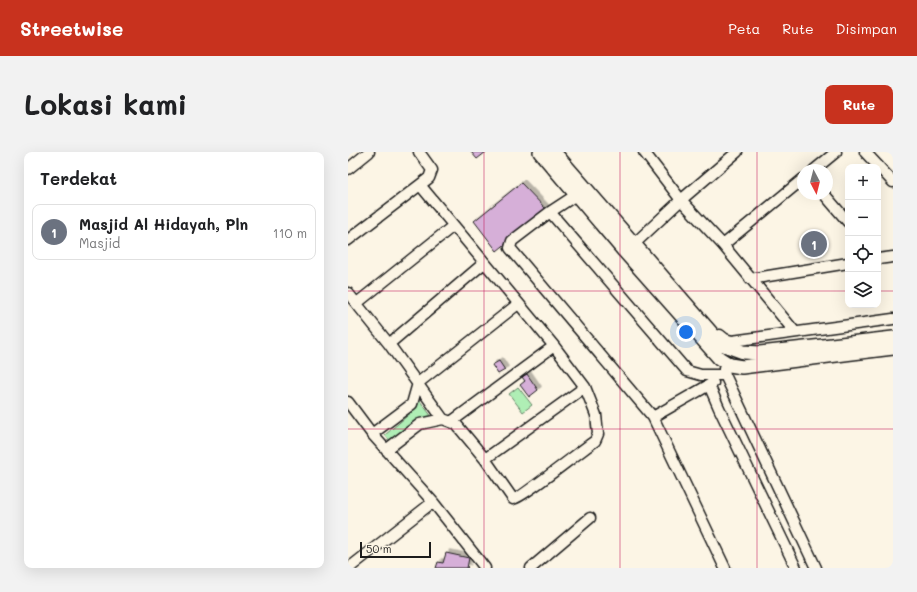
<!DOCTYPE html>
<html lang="id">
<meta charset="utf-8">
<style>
body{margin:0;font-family:Mali,sans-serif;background:#f2f2f2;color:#202124}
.controls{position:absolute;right:12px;top:12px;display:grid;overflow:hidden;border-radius:8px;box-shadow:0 4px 16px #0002}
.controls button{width:36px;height:36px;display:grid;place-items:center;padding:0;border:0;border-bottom:1px solid #e0e0e0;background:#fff;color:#202124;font:20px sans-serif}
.compass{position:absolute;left:449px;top:12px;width:36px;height:36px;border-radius:50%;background:#fff;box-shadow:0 4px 16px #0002;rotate:173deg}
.scale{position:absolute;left:12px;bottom:10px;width:71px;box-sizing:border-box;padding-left:4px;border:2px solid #1c1c1c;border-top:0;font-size:11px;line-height:14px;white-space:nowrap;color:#1c1c1c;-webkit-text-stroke:3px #fcf5e5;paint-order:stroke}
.you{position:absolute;left:338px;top:180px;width:14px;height:14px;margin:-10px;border:3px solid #fff;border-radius:50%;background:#1a73e8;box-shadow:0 0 0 6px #1a73e833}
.badge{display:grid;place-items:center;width:26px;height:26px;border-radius:50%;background:#c8321e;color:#fff;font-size:13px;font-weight:700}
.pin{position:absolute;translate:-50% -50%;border:2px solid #fff;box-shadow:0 1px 4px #0006}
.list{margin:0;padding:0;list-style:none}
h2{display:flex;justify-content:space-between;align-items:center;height:52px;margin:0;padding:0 16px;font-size:17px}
h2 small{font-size:13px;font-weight:400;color:#757577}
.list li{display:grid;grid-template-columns:26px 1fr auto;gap:12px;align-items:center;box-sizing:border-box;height:56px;margin:0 8px 8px;padding:0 8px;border:1px solid #e0e0e0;border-radius:8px}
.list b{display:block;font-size:15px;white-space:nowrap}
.list p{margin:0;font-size:13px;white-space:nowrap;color:#757577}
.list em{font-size:13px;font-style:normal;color:#757577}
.icon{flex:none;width:22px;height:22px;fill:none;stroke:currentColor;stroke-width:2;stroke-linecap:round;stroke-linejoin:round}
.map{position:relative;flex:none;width:545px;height:416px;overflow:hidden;border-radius:8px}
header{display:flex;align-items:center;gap:24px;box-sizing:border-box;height:56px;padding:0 20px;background:#c8321e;color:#fff}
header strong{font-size:19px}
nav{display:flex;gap:22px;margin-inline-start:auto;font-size:14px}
.intro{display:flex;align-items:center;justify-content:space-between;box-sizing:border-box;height:96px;padding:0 24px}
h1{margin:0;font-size:28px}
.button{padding:10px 18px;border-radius:8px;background:#c8321e;color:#fff;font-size:14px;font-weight:700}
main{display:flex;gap:24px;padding:0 24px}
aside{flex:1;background:#fff;border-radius:8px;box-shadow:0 4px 16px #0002}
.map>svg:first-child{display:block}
</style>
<header>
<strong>Streetwise</strong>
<nav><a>Peta</a><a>Rute</a><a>Disimpan</a></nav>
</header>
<div class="intro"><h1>Lokasi kami</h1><a class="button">Rute</a></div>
<main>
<aside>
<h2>Terdekat<small></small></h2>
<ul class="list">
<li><span class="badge" style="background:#6b7280">1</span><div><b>Masjid Al Hidayah, Pln</b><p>Masjid</p></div><em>110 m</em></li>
</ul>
</aside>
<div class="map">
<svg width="545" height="416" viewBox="0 0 545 416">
<defs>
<filter id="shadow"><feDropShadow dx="3.5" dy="-3.5" stdDeviation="0" flood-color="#0004"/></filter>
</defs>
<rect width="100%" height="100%" fill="#fcf5e5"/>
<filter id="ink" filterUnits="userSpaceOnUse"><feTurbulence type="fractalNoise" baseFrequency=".025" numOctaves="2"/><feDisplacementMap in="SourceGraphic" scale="8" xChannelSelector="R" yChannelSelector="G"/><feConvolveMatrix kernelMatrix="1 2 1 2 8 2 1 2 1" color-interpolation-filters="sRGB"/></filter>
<g filter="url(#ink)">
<path fill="#afeeb5" stroke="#668568" d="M 170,235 L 184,253 L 175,260 L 161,242 Z
M 72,249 L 84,265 L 71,266 L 43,290 L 37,283 L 66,258 Z"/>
<path fill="#d6afd8" stroke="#1c1c1c" filter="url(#shadow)" d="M 123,0 L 138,0 L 129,7 Z
M 173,31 L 199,58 L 149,99 L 126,69 Z
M 151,209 L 157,218 L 150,222 L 144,213 Z
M 179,222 L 190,238 L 181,245 L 172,233 L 177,229 L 174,225 Z
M 98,401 L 121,406 L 119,416 L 120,416 L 88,416 L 90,410 L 95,411 Z"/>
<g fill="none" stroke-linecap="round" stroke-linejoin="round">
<g stroke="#1c1c1c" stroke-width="13">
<path id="minor" d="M 296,0 L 333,48 L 375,93 L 447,180
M 517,0 L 545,30
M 0,17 L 21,0
M 466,18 L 488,0
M 476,42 L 500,70
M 228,43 L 202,60 L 164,89 L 162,96 L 305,265
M 202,60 L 339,219 L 353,223 L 377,223
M 0,88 L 81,26 L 84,18 L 71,0
M 285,93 L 333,48 L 389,0
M 375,93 L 455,27
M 530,107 L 545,105
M 402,127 L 500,111
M 0,141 L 41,192 L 95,267 L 108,272 L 137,307 L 165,347 C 171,348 235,297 247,289 L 250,282 L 248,263 L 237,235 L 206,194 L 72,33
M 9,151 L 105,74
M 372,183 L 377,187 L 384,189 L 545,167
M 41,192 L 136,111
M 376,217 L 377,223 L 468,416
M 365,231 L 361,233 L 371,256 L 448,416
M 361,233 L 305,265 L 377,416
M 0,250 L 24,282 L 85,350 L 137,416
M 103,270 L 206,194
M 24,282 L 64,252 L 70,231 L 170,152
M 38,298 L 72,272 L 95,267
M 137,307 L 237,235
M 1,416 L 85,350
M 183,416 L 242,366"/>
</g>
<g stroke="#1c1c1c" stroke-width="16">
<path id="major" d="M 192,0 L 276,99 L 371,206 L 382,213 L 394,215 L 545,196
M 206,0 L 373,192 L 395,200 L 412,201 L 545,186"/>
</g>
<use href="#minor" stroke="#fcf5e5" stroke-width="10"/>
<use href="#major" stroke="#fcf5e5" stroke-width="13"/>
</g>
</g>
<path fill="none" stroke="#c2185b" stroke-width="1" stroke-opacity="0.55" d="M 136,0 L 136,416M 272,0 L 272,416M 409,0 L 409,416M 0,139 L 500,139M 530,139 L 545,139M 0,277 L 545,277"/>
</svg>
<div class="controls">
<button>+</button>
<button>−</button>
<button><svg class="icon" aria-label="locate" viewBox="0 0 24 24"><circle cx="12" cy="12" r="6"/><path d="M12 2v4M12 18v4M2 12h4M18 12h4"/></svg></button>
<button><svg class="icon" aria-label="layers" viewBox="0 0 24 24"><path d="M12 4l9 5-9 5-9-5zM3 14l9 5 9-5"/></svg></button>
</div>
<svg class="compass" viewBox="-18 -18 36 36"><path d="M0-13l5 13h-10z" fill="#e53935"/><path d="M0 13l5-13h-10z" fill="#757577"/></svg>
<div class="scale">50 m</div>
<div class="you"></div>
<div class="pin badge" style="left:466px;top:92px;background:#6b7280">1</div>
</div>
</main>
